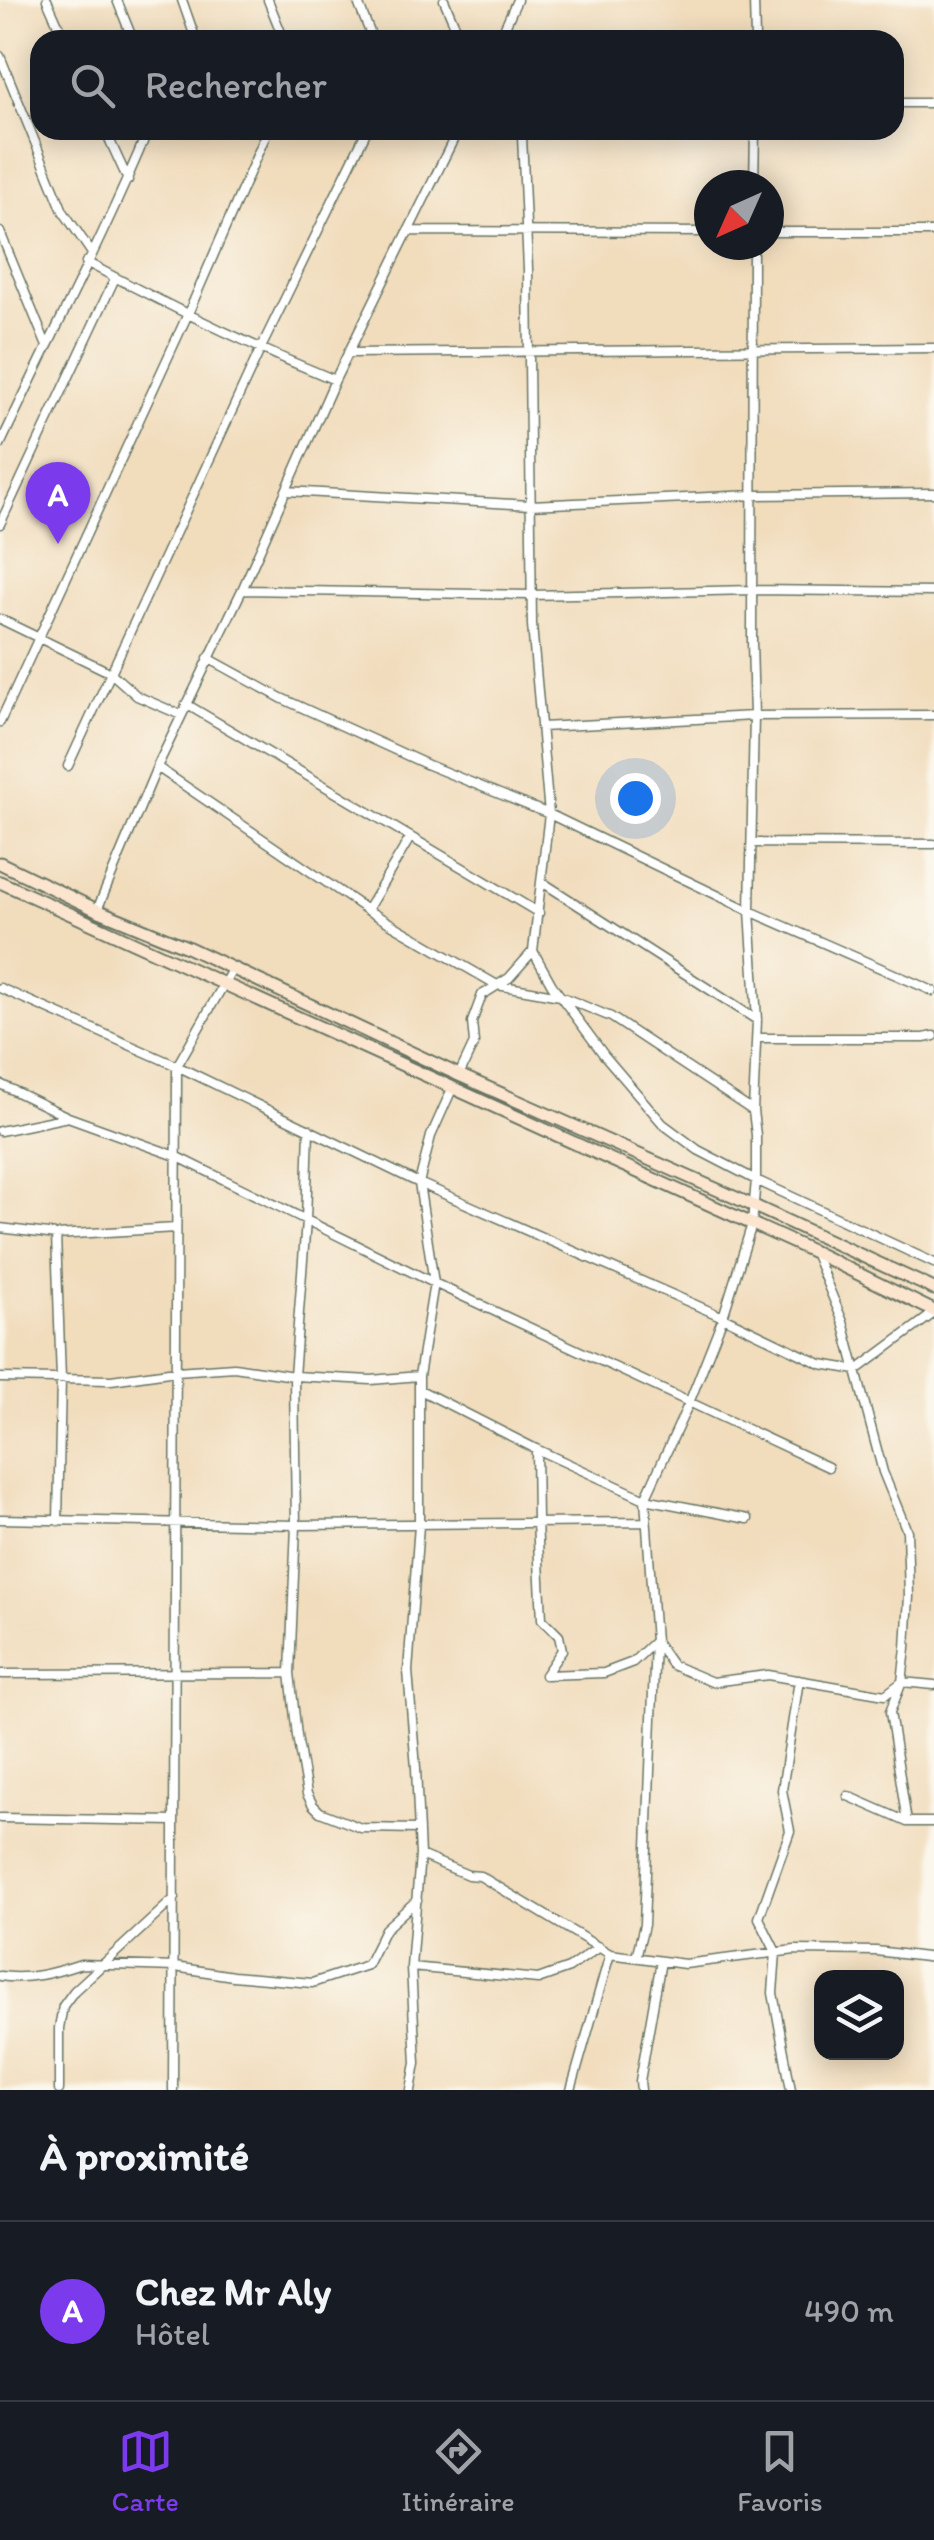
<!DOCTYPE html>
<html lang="fr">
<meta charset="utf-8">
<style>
body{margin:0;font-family:Itim,sans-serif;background:#20242c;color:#f1f3f6}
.controls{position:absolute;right:30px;bottom:30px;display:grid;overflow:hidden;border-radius:20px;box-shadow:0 5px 25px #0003}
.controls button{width:90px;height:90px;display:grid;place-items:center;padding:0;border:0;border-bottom:2px solid #363941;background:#171b24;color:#f1f3f6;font:50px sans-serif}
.compass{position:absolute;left:694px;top:170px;width:90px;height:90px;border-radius:50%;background:#171b24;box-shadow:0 5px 25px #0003;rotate:225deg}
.you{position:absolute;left:635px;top:798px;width:35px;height:35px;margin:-25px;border:8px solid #fff;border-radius:50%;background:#1a73e8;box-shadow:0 0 0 15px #1a73e833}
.badge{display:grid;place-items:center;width:65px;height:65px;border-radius:50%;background:#7c3aed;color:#fff;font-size:32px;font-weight:700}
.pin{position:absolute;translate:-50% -82px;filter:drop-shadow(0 2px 5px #0008)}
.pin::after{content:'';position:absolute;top:52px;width:35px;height:30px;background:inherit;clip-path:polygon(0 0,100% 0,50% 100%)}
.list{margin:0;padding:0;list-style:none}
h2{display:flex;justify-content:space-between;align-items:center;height:130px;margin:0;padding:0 40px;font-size:42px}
h2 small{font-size:32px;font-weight:400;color:#9ea1a6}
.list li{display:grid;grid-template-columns:65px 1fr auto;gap:30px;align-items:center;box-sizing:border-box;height:180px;padding:0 40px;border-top:2px solid #363941}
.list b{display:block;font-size:38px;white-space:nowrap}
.list p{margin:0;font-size:32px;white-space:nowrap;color:#9ea1a6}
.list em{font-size:32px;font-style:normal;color:#9ea1a6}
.icon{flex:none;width:55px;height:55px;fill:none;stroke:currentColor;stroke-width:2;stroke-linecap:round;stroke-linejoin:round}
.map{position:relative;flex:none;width:934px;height:2090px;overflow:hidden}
.search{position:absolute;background:#171b24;box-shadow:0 5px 25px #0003;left:30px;right:30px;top:30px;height:110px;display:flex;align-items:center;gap:25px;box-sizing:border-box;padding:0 35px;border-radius:30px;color:#9ea1a6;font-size:38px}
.sheet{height:310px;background:#171b24}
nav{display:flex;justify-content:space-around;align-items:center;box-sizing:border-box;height:140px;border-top:2px solid #363941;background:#171b24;font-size:28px;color:#9ea1a6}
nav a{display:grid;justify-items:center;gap:5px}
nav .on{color:#7c3aed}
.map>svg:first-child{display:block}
</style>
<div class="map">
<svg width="934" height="2090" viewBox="0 0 934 2090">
<rect width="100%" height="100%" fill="#fbf7ec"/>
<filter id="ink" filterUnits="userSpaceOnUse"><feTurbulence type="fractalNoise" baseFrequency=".01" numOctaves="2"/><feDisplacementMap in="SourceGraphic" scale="20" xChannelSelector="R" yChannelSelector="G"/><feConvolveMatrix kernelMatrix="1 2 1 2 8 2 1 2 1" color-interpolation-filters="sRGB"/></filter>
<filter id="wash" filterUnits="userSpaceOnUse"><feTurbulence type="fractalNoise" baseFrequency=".0048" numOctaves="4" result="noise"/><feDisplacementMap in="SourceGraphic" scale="40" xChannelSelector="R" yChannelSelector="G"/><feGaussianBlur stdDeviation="2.25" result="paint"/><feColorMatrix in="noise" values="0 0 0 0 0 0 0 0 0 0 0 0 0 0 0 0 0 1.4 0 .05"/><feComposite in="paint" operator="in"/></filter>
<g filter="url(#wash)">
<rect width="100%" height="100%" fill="#f1dcbc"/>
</g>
<g filter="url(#ink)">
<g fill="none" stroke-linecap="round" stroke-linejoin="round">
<g stroke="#687564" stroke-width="11">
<path id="minor" d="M 47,0 L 65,40
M 117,0 L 133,40
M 182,0 L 196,40
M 268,0 L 284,40
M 357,0 L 373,40
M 444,0 L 461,40
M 754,0 L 755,40
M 499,40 L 517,0
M 0,56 L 63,211 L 91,252
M 894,103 L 934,103
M 105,130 L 128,180
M 754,185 L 755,130
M 408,231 L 709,232
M 0,232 L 46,344
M 769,232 L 934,232
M 753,245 L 752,641 L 754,716 L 750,911 L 757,1020 L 753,1111 L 756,1135 L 756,1180 L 752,1224 L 723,1317 L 689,1403 L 645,1499 L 655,1641 L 672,1665 L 712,1682 L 768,1675 L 885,1695 L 902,1682 L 934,1685
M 86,262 C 168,306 249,345 335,380
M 348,353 C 544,353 739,348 934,348
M 0,445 C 49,340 104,237 148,130
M 287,491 L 530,505 L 754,495 L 934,493
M 0,524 L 115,278
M 242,590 L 531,595 L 754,590 L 934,592
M 0,619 L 111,673 L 137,696 L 181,715
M 208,658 L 281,698 L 428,765 L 549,814 L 750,911 L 933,991
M 186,704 L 539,913
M 0,722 L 187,316 L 268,130
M 541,727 L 754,716 L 934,715
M 68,766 L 260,350 L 367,130
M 157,767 L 367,910 L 497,985 L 560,996 L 611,1017 L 753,1111
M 753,843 L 934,844
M 542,882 L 757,1020
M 97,910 L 157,767 L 242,590 L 335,380 L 458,130
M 367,910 L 410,838
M 533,951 L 552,985 L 604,1055 L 663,1124 L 698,1150 L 756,1180 L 934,1263
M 0,988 L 177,1066 L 419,1183 L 723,1317 L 821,1364 L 857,1370 L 934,1313
M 757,1038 L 924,1038 L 934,1036
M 459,1075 L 474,1043 L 472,1022 L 482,995 L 509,978 L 533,951 L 549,814 L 532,625 L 528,269 L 522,136 L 518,130
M 0,1084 L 68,1117 L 176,1156 L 434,1283 L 828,1467
M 309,1129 L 306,1221 L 294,1376 L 296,1525 L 290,1673 L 297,1736 L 307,1794 L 313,1805 L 320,1812 L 361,1828 L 419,1829
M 0,1131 L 68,1117
M 0,1228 L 56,1235 L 176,1228
M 56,1235 L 61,1379 L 58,1521
M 814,1252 L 843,1322 L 883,1472 L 907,1531 L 909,1596 L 906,1648 L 902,1682 L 890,1712 L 907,1822
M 0,1378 L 111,1380 L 176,1371 L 234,1367 L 294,1376 L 371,1380 L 419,1376
M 420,1390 L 536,1449 L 645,1499 L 748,1519
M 536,1449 L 537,1522 L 542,1619 L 559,1636 L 562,1650 L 545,1675
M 0,1519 L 296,1525 L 646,1522
M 0,1674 L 290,1673
M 545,1675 L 604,1673 L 633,1662 L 655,1641
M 848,1796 L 907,1822 L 934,1822
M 0,1818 L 174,1821
M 420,1855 L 468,1875 L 480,1876 L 610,1954 L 685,1964 L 795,1950 L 876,1951 L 934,1958
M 636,1957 L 644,1925 L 655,1641
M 411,1967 L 538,1979 L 569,1968 L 599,1947
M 0,1976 C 29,1980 54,1973 81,1964 L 175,1967 L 233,1976 L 312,1983 L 367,1965 L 385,1929 L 417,1900
M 59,2090 L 59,2028 L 63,2006 L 74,1991 L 175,1898
M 173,2090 L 177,1066 L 233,968
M 411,2090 L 416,2063 L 411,1967 L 420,1855 L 416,1768 L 408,1671 L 419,1525 L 419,1376 L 434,1283 L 419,1183 L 431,1136 L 452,1089
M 571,2090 L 610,1954
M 641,2090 L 640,2081 L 661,1961
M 791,2090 L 773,1993 L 776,1952 L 759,1918 L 790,1831 L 782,1790 L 799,1680"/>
</g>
<g stroke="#687564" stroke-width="15">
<path id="secondary" d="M 0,863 L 97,910 L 187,947 L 459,1075 L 752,1205 L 934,1289
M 0,882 L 814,1252 L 934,1311"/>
</g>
<use href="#minor" stroke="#fff" stroke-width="8"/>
<use href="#secondary" stroke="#fce5cf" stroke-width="11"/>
</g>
</g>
</svg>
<div class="controls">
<button><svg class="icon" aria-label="layers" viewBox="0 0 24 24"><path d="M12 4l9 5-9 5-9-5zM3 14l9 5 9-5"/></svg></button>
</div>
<svg class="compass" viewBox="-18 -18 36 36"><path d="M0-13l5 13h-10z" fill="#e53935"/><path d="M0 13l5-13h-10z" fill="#9ea1a6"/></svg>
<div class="you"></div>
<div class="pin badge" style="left:58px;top:544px">A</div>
<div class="search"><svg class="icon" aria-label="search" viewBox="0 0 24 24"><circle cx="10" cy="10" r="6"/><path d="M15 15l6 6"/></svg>Rechercher</div>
</div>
<section class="sheet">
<h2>À proximité<small></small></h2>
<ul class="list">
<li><span class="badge">A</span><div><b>Chez Mr Aly</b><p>Hôtel</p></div><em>490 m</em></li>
</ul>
</section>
<nav>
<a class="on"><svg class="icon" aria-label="map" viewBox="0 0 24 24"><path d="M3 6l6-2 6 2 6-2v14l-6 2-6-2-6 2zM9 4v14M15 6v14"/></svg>Carte</a>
<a><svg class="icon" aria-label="directions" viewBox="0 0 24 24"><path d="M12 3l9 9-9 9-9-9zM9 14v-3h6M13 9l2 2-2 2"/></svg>Itinéraire</a>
<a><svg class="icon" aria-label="saved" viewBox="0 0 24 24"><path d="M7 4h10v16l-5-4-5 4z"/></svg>Favoris</a>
</nav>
